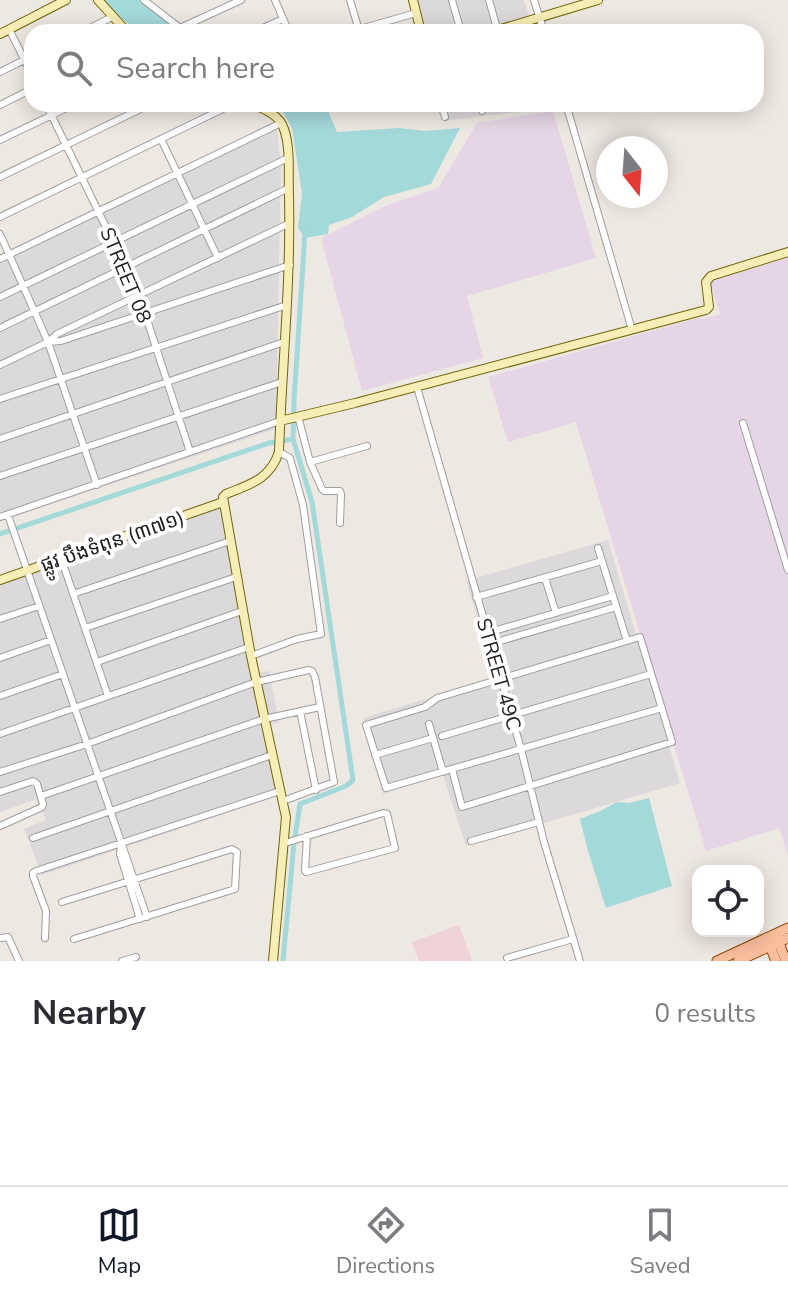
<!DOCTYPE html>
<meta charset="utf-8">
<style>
body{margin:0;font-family:"Nunito Sans","Noto Sans Khmer",sans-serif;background:#f7f7f7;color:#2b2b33}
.controls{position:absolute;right:24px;bottom:24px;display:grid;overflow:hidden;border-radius:16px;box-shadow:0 4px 20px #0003}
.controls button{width:72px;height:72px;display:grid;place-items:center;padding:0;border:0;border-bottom:2px solid #e1e1e2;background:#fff;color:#2b2b33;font:40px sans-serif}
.compass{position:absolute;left:596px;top:136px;width:72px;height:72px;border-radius:50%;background:#fff;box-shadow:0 4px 20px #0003;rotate:163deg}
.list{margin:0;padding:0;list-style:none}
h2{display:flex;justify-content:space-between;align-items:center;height:104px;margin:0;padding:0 32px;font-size:34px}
h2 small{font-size:26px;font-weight:400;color:#7c7c81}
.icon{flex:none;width:44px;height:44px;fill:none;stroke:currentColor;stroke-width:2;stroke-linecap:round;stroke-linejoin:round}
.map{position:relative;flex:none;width:788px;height:961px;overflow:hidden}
.search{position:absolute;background:#fff;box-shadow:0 4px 20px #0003;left:24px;right:24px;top:24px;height:88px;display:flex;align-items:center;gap:20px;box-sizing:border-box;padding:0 28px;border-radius:24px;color:#7c7c81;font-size:30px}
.sheet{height:224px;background:#fff}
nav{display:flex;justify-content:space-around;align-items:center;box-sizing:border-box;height:112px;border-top:2px solid #e1e1e2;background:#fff;font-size:22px;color:#7c7c81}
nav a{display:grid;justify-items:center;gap:4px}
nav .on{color:#111827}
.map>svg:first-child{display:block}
</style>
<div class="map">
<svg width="788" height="961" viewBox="0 0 788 961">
<rect width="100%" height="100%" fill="#eee8e2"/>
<path fill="#dbd9da" d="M 411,0 L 524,0 L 534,32 L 420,32 Z
M 440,104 L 555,104 L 556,107 L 444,121 Z
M 276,121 L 281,165 L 276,429 L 0,521 L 0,256 L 177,173 Z
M 224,505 L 257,673 L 269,671 L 279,723 L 269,724 L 284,794 L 42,875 L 24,829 L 46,820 L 37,799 L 0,812 L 0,584 Z
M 608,540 L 680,783 L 466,846 L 443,775 L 383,794 L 363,718 L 496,678 L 466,581 Z"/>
<path fill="#eed2d7" d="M 459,925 L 472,961 L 419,961 L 412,942 Z"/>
<path fill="#e6d5e6" d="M 553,111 L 596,258 L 467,296 L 483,358 L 362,391 L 321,238 L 387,205 L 438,188 L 477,123 Z
M 788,258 L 788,855 L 779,828 L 706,851 L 576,422 L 508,442 L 488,377 L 698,318 L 703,319 L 720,314 L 710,282 Z"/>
<path fill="#a4d9da" d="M 104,0 L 140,0 L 180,32 L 138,32 L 114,12 Z
M 265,104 L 325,104 L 337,132 L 399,128 L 425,131 L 460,128 L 431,184 L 384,197 L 352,217 L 329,225 L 328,234 L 305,238 L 298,228 L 302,194 L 292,128 L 283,112 Z
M 649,798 L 672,886 L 606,908 L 588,851 L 580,819 L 600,811 L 617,802 L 629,803 Z"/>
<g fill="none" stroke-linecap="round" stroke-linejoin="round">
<path stroke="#a4d9da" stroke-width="5" d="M 0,534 L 269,443 L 293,439
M 283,961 L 294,843 L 300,804 L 346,786 L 353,780 L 312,502 L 293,439 L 294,401 L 305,232"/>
<g stroke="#9e9e9e" stroke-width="8">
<path id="street" d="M 144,0 L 185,32
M 275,0 L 289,32
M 350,0 L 358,27 L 360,29 L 416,13
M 452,0 L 461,32
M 489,0 L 498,32
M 534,0 L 544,32
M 180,28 L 241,0
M 9,29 L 32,75
M 82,32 L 112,17
M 254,32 L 283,19
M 0,72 L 32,56
M 46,104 L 139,295 L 190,452
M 364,104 L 365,106 L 369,108 L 384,104
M 441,104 L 445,117
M 480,104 L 482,111
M 517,104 L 519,108
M 566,104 L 632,330
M 0,105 L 32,89
M 161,139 L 218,258
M 0,140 L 75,104
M 0,177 L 151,104
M 0,217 L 233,104
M 0,234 L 48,342 L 97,485
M 0,259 L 281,123
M 0,297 L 288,158
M 0,328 L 289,188
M 48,342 L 61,341 L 290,265
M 0,365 L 48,342 L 57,334 L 290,223
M 417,387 L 521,749 L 544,842 L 580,961
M 0,399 L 287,305
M 298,416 L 310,462 L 367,446
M 743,423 L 788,570
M 0,439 L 284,342
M 310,462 L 322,489 L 324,491 L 340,491 L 341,494 L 340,523
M 0,476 L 282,382
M 8,515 L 147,917
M 0,517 L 280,421
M 598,548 L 627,641
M 61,558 L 108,696
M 545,578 L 556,613
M 73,594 L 230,541
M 476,597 L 602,561
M 0,619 L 39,606
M 85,628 L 236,577
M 487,633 L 613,596
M 490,644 L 616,607
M 251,656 L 297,639 L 321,634 L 303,505 L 290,458 L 279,452
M 0,658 L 51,640
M 97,662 L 242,611
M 0,696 L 63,674
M 300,711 L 316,790
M 429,724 L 443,772
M 0,734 L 249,647
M 442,736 L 651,674
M 375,755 L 433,738
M 452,769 L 462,807 L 672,742 L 640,637 L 437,698 L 425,707 L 366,725 L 386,788 L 662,708
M 0,772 L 87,744 L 256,682 L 309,670 L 312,671 L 315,677 L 334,782 L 283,801
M 0,792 L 33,781 L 37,784 L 43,804 L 42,807 L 0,826
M 41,796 L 264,719 L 320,707
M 33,838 L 272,755
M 471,841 L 539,822
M 285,843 L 383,813 L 387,814 L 395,848 L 306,872 L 305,870 L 307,836
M 121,847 L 120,854 L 140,919
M 62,902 L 232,849 L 237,852 L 235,889 L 74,939
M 0,938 L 8,937 L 19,961
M 45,938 L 46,911 L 33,876 L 33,873 L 36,871 L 280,791
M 507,958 L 573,939
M 122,961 L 136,957"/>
</g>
<g stroke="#6f6508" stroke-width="10">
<path id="secondary" d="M 98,0 L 127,32
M 413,0 L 421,32
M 491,32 L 598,0
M 0,34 L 66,0
M 252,104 C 264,109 280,115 284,129 C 291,149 288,175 289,196 C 291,282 282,367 279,452 C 270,479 251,484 226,494 L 223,497 L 251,656 L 286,817 L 273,961
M 280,421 L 355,403 L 706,310 L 709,307 L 706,282 L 711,276 L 788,252
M 0,580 L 223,502"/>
</g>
<g stroke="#904505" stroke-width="11">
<path id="primary" d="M 777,938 L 786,961
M 768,941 L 776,961
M 717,961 L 788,928
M 738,961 L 788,938"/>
</g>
<use href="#street" stroke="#fff" stroke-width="6"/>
<use href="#secondary" stroke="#f7edb7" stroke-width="8"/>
<use href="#primary" stroke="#f9be9c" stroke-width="9"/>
</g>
<g text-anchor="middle" stroke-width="8" stroke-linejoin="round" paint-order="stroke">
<g font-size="20" fill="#1d1d1d" stroke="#fff">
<text transform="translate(126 275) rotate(67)" y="7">STREET 08</text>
<text transform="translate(112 541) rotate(-19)" y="7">ផ្លូវ បឹងទំពុន (៣៧១)</text>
<text transform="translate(499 674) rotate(74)" y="7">STREET 49C</text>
</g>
</g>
</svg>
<div class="controls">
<button><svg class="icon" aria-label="locate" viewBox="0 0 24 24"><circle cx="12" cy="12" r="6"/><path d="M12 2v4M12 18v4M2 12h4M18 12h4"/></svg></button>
</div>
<svg class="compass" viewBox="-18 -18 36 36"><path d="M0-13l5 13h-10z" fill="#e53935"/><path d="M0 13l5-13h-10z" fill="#7c7c81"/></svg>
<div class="search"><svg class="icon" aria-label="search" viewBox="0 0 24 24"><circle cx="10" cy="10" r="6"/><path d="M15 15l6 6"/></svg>Search here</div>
</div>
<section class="sheet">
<h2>Nearby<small>0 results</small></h2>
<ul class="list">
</ul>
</section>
<nav>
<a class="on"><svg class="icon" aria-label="map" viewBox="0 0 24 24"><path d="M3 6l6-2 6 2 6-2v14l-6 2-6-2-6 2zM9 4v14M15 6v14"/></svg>Map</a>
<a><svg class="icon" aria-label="directions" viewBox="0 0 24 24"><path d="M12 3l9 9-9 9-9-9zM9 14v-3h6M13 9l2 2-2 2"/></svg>Directions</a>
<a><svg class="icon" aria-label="saved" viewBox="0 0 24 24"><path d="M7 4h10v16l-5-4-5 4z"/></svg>Saved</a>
</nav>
